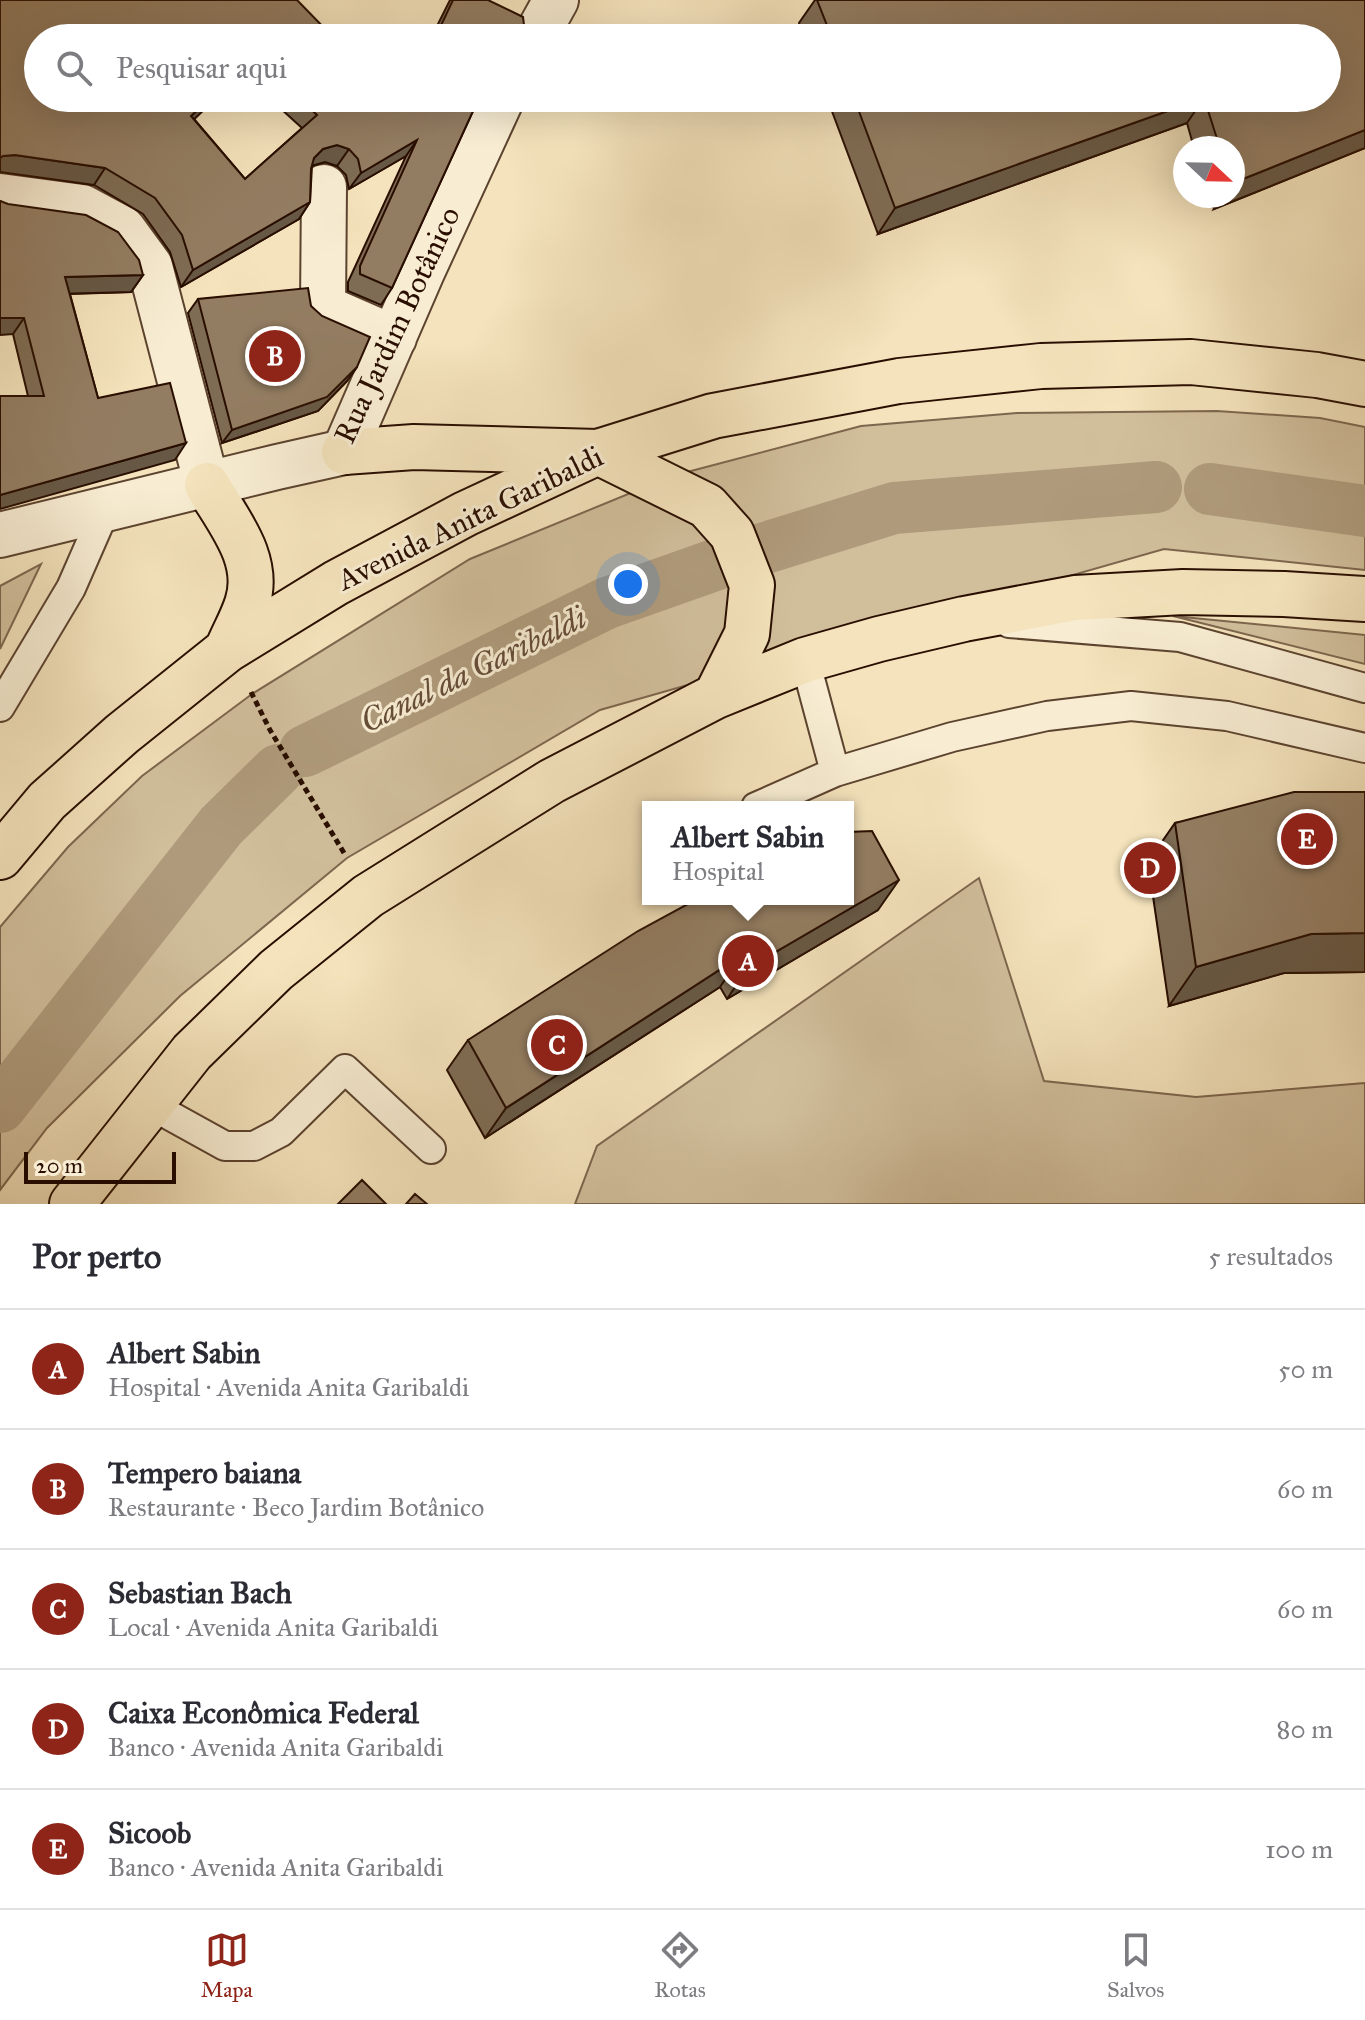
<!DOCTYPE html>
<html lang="pt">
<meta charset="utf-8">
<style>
body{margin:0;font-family:"IM FELL Great Primer",serif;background:#f2f2f3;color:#2b2b33}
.compass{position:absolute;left:1173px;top:136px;width:72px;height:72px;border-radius:50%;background:#fff;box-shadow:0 8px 32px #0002;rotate:112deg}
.scale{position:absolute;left:24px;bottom:20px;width:152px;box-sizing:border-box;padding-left:8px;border:4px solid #290e00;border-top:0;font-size:22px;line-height:28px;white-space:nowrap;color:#290e00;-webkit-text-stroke:6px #f8edd3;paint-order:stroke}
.you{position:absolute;left:628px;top:584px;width:28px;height:28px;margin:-20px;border:6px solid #fff;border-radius:50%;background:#1a73e8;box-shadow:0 0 0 12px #1a73e833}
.badge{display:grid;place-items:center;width:52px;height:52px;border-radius:50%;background:#8f2418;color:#fff;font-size:26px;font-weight:700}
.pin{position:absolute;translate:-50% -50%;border:4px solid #fff;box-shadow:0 2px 8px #0006}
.popup{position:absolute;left:642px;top:801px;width:212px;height:104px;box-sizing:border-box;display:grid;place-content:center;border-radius:0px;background:#fff;filter:drop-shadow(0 2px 6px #0005);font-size:26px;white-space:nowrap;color:#7c7c81}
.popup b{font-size:30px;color:#2b2b33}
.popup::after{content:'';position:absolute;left:50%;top:100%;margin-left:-16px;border:16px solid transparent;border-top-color:#fff}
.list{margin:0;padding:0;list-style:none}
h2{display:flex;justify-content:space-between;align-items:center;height:104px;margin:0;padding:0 32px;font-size:34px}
h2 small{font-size:26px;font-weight:400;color:#7c7c81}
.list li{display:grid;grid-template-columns:52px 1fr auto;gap:24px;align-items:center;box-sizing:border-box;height:120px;padding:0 32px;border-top:2px solid #e1e1e2}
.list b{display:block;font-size:30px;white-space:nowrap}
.list p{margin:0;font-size:26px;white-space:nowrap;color:#7c7c81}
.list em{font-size:26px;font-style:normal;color:#7c7c81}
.icon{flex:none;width:44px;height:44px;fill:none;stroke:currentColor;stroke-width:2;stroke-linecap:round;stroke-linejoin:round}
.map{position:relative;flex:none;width:1365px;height:1204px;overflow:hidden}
.search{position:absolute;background:#fff;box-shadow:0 8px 32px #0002;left:24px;right:24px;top:24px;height:88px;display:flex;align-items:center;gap:20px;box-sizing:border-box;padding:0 28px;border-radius:44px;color:#7c7c81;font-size:30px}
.sheet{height:704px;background:#fff}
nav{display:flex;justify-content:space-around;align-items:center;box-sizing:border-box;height:112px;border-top:2px solid #e1e1e2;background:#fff;font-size:22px;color:#7c7c81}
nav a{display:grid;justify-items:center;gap:4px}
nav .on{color:#8f2418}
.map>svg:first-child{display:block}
</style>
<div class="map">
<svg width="1365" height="1204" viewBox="0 0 1365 1204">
<rect width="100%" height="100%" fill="#f4e3bc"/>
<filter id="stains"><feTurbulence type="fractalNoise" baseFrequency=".0025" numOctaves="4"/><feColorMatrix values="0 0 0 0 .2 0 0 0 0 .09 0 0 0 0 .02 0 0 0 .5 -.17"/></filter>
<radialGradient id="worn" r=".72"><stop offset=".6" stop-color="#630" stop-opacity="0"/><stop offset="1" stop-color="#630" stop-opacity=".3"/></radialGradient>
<path fill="#d1bf9c" stroke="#7d664e" stroke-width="2" d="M 1217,411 L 1320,418 L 1365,427 L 1365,570 L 1164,549 L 600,710 L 347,858 L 180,996 L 47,1128 L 0,1190 L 0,927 L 68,847 L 142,776 L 252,694 L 470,559 L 672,476 L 861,426 L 1017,413 Z
M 41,564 L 0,649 L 0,586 Z
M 1173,616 L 1365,635 L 1365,664 Z
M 979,878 L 1044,1081 L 1196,1097 L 1365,1083 L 1365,1204 L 575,1204 L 597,1146 Z"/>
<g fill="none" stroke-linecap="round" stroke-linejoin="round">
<path stroke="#af9b7c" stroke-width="52" d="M 1210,489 L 1365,511
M 305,751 L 607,603 L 743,555 L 894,508 L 1156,487
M 0,1107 L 221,826 L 278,770"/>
<g stroke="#5c432f" stroke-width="32">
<path id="service" d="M 1009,623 L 1180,637 L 1365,688
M 805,660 L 835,772
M 0,707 L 71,588 L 106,508
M 756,807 L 835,772 L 952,737 L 1047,716 L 1131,706 L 1227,716 L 1365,748
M 149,1104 L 225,1146 L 254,1146 L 281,1132 L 345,1069 L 431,1149"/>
</g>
<g stroke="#5c432f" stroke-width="48">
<path id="minor" d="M 535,38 L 556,0
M 324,187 L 323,307 L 394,338
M 0,196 L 82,207 L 123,229 L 150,266 L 207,485
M 344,452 L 422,272 L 502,98"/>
</g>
<g stroke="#5c432f" stroke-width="48">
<path id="tertiary" d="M 0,535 L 277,467 L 344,452"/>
</g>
<g stroke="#290e00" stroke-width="48">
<path id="primary" d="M 344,452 L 414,447 L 598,452 L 707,506 L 732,534 L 752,585 L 747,634 L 716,696
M 207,485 C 228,521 262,560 247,604 C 242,620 233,635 227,650
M 0,857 L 47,801 L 122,734 L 227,650 L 336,583 L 465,514 L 598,452 L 713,416 L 899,381 L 1041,366 L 1191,362 L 1317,375 L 1365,384
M 72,1204 L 192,1052 L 276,970 L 368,896 L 552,781 L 716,696 L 805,660 L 879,639 L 964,619 L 1075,598 L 1183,592 L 1284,594 L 1365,599"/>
</g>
<path stroke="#290e00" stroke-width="5" stroke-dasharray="6 4" stroke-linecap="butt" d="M 251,692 L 270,730 L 344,853"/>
<use href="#service" stroke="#f8edd3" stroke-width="28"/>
<use href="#minor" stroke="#f8edd3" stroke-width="44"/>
<use href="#tertiary" stroke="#f8edd3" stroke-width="44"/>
<use href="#primary" stroke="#f4e3bc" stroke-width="44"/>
</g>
<path fill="#7e6c54" stroke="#290e00" stroke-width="2" d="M 450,0 L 488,0 L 522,38 L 431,38 Z
M 815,0 L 1365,0 L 1365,148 L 1214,209 L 1209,196 L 1233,196 L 1233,148 L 1194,148 L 1187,123 L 878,234 L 827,98 L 1327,98 L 1327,38 L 804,38 L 799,23 Z
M 38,98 L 216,98 L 194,119 L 245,179 L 302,128 L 269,98 L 479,98 L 392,288 L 381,305 L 348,291 L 348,282 L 406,156 L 349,189 L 346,175 L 337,166 L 325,162 L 312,166 L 310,202 L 299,219 L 181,287 L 170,252 L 143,214 L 94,185 L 3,171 Z
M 0,201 L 143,275 L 131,292 L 70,294 L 98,398 L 175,460 L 28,396 L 13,334 Z
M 198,299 L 311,306 L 357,367 L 347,381 L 318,411 L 222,443 L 188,313 Z
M 1365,792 L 1365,972 L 1284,973 L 1169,1006 L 1148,862 L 1175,823 Z
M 878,910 L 727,999 L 720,987 L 485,1138 L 447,1070 L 468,1040 Z"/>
<path fill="#675845" stroke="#290e00" stroke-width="2" d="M 210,98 L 216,98 L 180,133 L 191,116 Z
M 1204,98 L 1187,123 L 878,234 L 895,208 Z
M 1365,130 L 1365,148 L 1214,209 L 1223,196 L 1233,196 L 1233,183 Z
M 417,140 L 406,156 L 349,189 L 361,173 Z
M 337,145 L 349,149 L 337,166 L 325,162 L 311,166 L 314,158 L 323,149 Z
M 15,155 L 105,168 L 94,185 L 0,172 L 0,158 L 3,156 Z
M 310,202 L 299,219 L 181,287 L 193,270 Z
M 143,275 L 131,292 L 54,294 L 65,277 Z
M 0,318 L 24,318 L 13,334 L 0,335 Z
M 357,367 L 347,381 L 318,411 L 222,443 L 232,430 Z
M 186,443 L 175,460 L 0,509 L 0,495 Z
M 899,880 L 878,910 L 727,999 L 748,968 Z
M 1365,933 L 1365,972 L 1284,973 L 1169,1006 L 1196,967 L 1311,934 Z
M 741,956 L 720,987 L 485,1138 L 506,1108 Z"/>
<path fill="#937d62" stroke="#290e00" stroke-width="2" d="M 0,0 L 297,0 L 334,38 L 38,38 L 38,98 L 210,98 L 191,116 L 245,179 L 317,115 L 299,98 L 391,98 L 393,99 L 393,98 L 479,98 L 392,288 L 360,274 L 360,266 L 417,140 L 361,173 L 358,159 L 349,149 L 337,145 L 323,149 L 314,158 L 311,169 L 310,202 L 193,270 L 182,235 L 155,198 L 105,168 L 15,155 L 3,156 L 0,158 Z
M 453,0 L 488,0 L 523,17 L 525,33 L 522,38 L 435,38 Z
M 817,0 L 1365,0 L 1365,130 L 1233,183 L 1233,148 L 1220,148 L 1204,98 L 895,208 L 854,98 L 1327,98 L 1327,38 L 832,38 Z
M 0,201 L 8,204 L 86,215 L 118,232 L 139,260 L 143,275 L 65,277 L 98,398 L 170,383 L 186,443 L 0,495 L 0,396 L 44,396 L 24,318 L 0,318 Z
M 308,288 L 311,306 L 322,316 L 370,337 L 357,367 L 327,397 L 232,430 L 198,299 Z
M 1294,792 L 1365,792 L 1365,933 L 1311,934 L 1196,967 L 1175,823 Z
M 872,831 L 899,880 L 748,968 L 741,956 L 506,1108 L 468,1040 L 638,931 L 697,899 L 848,899 L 848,832 Z
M 362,1180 L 386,1204 L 338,1204 Z
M 415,1194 L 427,1204 L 406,1204 Z"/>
<g text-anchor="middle" stroke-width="6" stroke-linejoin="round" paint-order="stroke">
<g font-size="30" fill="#290e00" stroke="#f8edd3">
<text transform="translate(397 325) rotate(-65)" y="10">Rua Jardim Botânico</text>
<text transform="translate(470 518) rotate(-26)" y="10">Avenida Anita Garibaldi</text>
</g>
<g font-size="32" font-style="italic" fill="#654d38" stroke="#f8edd3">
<text transform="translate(473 669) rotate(-26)" y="11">Canal da Garibaldi</text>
</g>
</g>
<rect width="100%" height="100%" filter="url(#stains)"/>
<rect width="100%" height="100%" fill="url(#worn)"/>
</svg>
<svg class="compass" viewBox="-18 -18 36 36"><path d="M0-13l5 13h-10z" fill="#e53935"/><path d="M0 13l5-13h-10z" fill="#7c7c81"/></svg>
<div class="scale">20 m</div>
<div class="you"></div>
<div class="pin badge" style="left:748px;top:961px">A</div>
<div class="popup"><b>Albert Sabin</b>Hospital</div>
<div class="pin badge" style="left:275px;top:356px">B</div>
<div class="pin badge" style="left:557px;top:1045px">C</div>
<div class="pin badge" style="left:1150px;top:868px">D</div>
<div class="pin badge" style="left:1307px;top:839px">E</div>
<div class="search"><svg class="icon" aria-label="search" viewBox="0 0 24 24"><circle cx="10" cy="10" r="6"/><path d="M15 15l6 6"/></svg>Pesquisar aqui</div>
</div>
<section class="sheet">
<h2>Por perto<small>5 resultados</small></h2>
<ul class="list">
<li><span class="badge">A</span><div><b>Albert Sabin</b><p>Hospital · Avenida Anita Garibaldi</p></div><em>50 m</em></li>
<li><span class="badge">B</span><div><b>Tempero baiana</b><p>Restaurante · Beco Jardim Botânico</p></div><em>60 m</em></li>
<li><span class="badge">C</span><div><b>Sebastian Bach</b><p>Local · Avenida Anita Garibaldi</p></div><em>60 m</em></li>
<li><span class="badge">D</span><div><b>Caixa Econômica Federal</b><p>Banco · Avenida Anita Garibaldi</p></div><em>80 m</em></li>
<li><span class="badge">E</span><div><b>Sicoob</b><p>Banco · Avenida Anita Garibaldi</p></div><em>100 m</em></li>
</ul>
</section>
<nav>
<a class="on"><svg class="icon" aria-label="map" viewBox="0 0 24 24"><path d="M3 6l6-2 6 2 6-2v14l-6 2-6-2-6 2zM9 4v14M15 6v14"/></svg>Mapa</a>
<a><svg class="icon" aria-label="directions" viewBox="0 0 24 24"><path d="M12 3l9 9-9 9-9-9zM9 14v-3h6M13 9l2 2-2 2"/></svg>Rotas</a>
<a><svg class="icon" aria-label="saved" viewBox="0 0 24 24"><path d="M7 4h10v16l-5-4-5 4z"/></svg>Salvos</a>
</nav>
